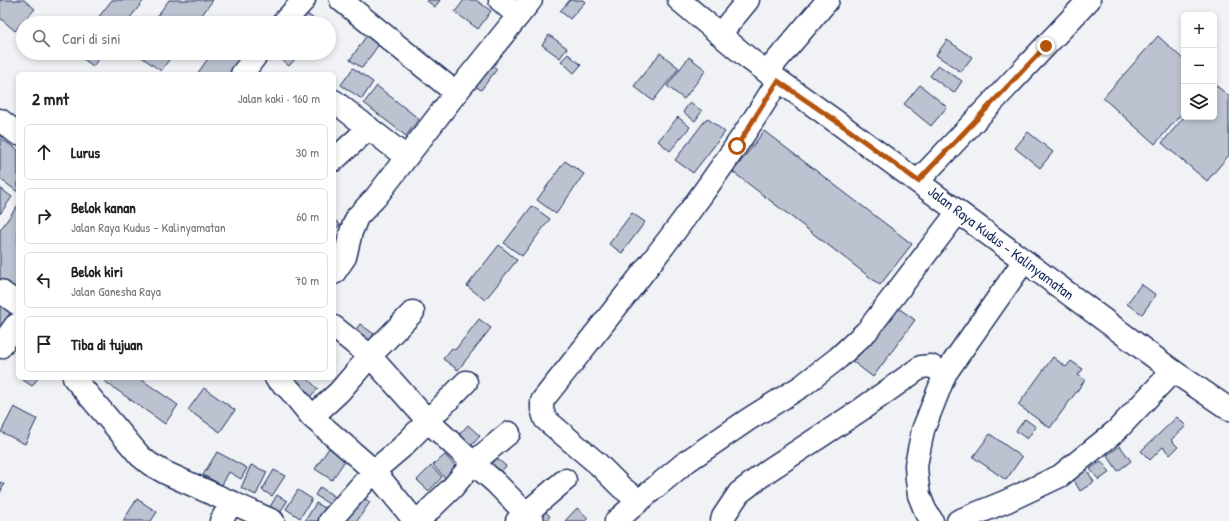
<!DOCTYPE html>
<html lang="id">
<meta charset="utf-8">
<style>
body{margin:0;font-family:"Patrick Hand",sans-serif;background:#f6f6f6;color:#222}
.controls{position:absolute;right:12px;top:12px;display:grid;overflow:hidden;border-radius:6px;box-shadow:0 2px 6px #0003}
.controls button{width:36px;height:36px;display:grid;place-items:center;padding:0;border:0;border-bottom:1px solid #e0e0e0;background:#fff;color:#222;font:20px sans-serif}
.stop{position:absolute;width:12px;height:12px;margin:-9px;border:3px solid #b45309;border-radius:50%;background:#fff}
.stop.end{background:#b45309;border-color:#fff;box-shadow:0 1px 4px #0008}
.list{margin:0;padding:0;list-style:none}
h2{display:flex;justify-content:space-between;align-items:center;height:52px;margin:0;padding:0 16px;font-size:17px}
h2 small{font-size:13px;font-weight:400;color:#767676}
.list li{display:grid;grid-template-columns:26px 1fr auto;gap:12px;align-items:center;box-sizing:border-box;height:56px;margin:0 8px 8px;padding:0 8px;border:1px solid #e0e0e0;border-radius:6px}
.list b{display:block;font-size:15px;white-space:nowrap}
.list p{margin:0;font-size:13px;white-space:nowrap;color:#767676}
.list em{font-size:13px;font-style:normal;color:#767676}
.icon{flex:none;width:22px;height:22px;fill:none;stroke:currentColor;stroke-width:2;stroke-linecap:round;stroke-linejoin:round}
.map{position:relative;flex:none;width:1229px;height:521px;overflow:hidden}
.search{position:absolute;background:#fff;box-shadow:0 2px 6px #0003;left:16px;top:16px;width:320px;height:44px;display:flex;align-items:center;gap:10px;box-sizing:border-box;padding:0 14px;border-radius:22px;color:#767676;font-size:15px}
.panel{position:absolute;background:#fff;box-shadow:0 2px 6px #0003;left:16px;top:72px;width:320px;height:308px;border-radius:6px}
.map>svg:first-child{display:block}
</style>
<div class="map">
<svg width="1229" height="521" viewBox="0 0 1229 521">
<rect width="100%" height="100%" fill="#f1f2f5"/>
<filter id="ink" filterUnits="userSpaceOnUse"><feTurbulence type="fractalNoise" baseFrequency=".025" numOctaves="2"/><feDisplacementMap in="SourceGraphic" scale="8" xChannelSelector="R" yChannelSelector="G"/><feConvolveMatrix kernelMatrix="1 2 1 2 8 2 1 2 1" color-interpolation-filters="sRGB"/></filter>
<g filter="url(#ink)">
<path fill="#bcc2d0" stroke="#1b2f5e" d="M 0,0 L 24,0 L 35,9 L 15,31 L 0,18 Z
M 112,0 L 144,0 L 126,23 L 94,23 Z
M 169,0 L 213,0 L 196,23 L 152,23 Z
M 426,0 L 440,0 L 435,7 Z
M 464,0 L 476,0 L 491,11 L 478,29 L 455,12 Z
M 570,0 L 583,0 L 585,2 L 570,19 L 560,11 Z
M 307,14 L 320,23 L 300,23 Z
M 240,17 L 248,23 L 235,23 Z
M 369,32 L 382,40 L 362,68 L 350,60 Z
M 549,35 L 567,48 L 560,58 L 542,45 Z
M 1158,36 L 1184,60 L 1184,111 L 1155,144 L 1103,98 Z
M 947,40 L 972,57 L 961,72 L 936,55 Z
M 75,53 L 103,53 L 93,66 Z
M 136,53 L 174,53 L 161,71 Z
M 212,53 L 252,53 L 236,74 L 197,74 Z
M 274,53 L 300,53 L 289,66 Z
M 660,53 L 679,68 L 653,101 L 634,86 Z
M 568,54 L 581,65 L 574,73 L 561,61 Z
M 689,57 L 706,70 L 684,99 L 667,86 Z
M 488,62 L 497,69 L 481,90 L 472,84 Z
M 938,65 L 962,81 L 954,93 L 930,76 Z
M 353,68 L 373,82 L 362,99 L 341,85 Z
M 1214,84 L 1229,96 L 1229,155 L 1207,181 L 1162,143 L 1184,117 L 1214,117 Z
M 920,85 L 947,107 L 931,126 L 904,104 Z
M 377,86 L 419,119 L 406,136 L 364,103 Z
M 690,102 L 702,111 L 695,121 L 683,112 Z
M 678,117 L 690,127 L 670,151 L 658,141 Z
M 707,118 L 725,132 L 693,173 L 675,160 Z
M 764,131 L 912,244 L 880,285 L 733,172 Z
M 1028,132 L 1053,152 L 1040,168 L 1015,148 Z
M 0,138 L 18,150 L 18,192 L 0,179 Z
M 565,161 L 584,174 L 556,214 L 537,200 Z
M 0,188 L 12,197 L 0,214 Z
M 18,205 L 18,292 L 0,279 L 0,230 Z
M 532,206 L 550,219 L 522,256 L 504,243 Z
M 632,213 L 645,222 L 622,253 L 609,244 Z
M 334,219 L 340,225 L 334,230 Z
M 499,245 L 517,260 L 485,300 L 467,286 Z
M 1141,284 L 1156,295 L 1142,314 L 1127,304 Z
M 0,300 L 13,309 L 0,327 Z
M 894,305 L 915,320 L 873,377 L 852,361 Z
M 479,319 L 491,328 L 458,370 L 443,359 L 452,348 L 455,350 Z
M 360,324 L 374,334 L 365,346 L 351,336 Z
M 1053,357 L 1066,367 L 1071,361 L 1083,369 L 1078,375 L 1085,380 L 1050,428 L 1018,405 Z
M 20,378 L 38,378 L 32,386 Z
M 107,378 L 139,378 L 178,405 L 165,424 L 104,381 Z
M 286,378 L 307,378 L 318,389 L 306,400 Z
M 204,388 L 235,410 L 220,432 L 188,410 Z
M 14,407 L 37,419 L 25,444 L 1,432 Z
M 1177,417 L 1186,426 L 1171,440 L 1178,447 L 1170,455 L 1163,447 L 1150,460 L 1141,451 Z
M 1025,419 L 1036,427 L 1027,439 L 1016,431 Z
M 468,425 L 480,436 L 465,453 L 453,441 Z
M 990,434 L 1022,457 L 1006,480 L 973,457 Z
M 1120,446 L 1131,461 L 1118,471 L 1107,455 Z
M 329,448 L 346,459 L 332,480 L 315,469 Z
M 217,452 L 247,468 L 241,479 L 229,472 L 222,485 L 203,475 Z
M 445,455 L 457,468 L 445,478 L 433,465 Z
M 495,457 L 506,466 L 498,475 L 488,466 Z
M 1101,461 L 1110,472 L 1099,480 L 1090,469 Z
M 251,465 L 267,472 L 256,495 L 241,488 Z
M 431,466 L 442,477 L 429,491 L 417,480 Z
M 1085,467 L 1094,482 L 1080,491 L 1071,475 Z
M 274,470 L 285,476 L 272,496 L 262,490 Z
M 0,482 L 4,484 L 0,493 Z
M 320,487 L 337,498 L 332,506 L 315,495 Z
M 298,490 L 312,499 L 300,518 L 286,509 Z
M 277,495 L 287,501 L 280,513 L 270,507 Z
M 359,495 L 370,502 L 357,521 L 343,521 Z
M 137,499 L 157,512 L 151,521 L 123,521 Z
M 316,503 L 327,509 L 320,521 L 305,521 Z
M 539,506 L 550,516 L 546,521 L 539,521 Z
M 577,508 L 588,518 L 585,521 L 565,521 Z"/>
<g fill="none" stroke-linecap="round" stroke-linejoin="round">
<g stroke="#1b2f5e" stroke-width="25">
<path id="minor" d="M 341,0 L 456,93
M 500,0 L 518,16
M 283,23 L 304,0
M 720,34 L 748,0
M 767,72 L 828,0
M 242,74 L 258,53
M 778,81 C 709,194 624,297 542,401 L 542,409 L 545,419 L 598,464 L 621,487 L 639,501 L 686,462 L 749,419 L 802,386 L 838,358 L 867,331 L 958,212
M 334,101 L 406,157
M 0,120 L 18,134
M 334,160 L 369,128
M 918,181 L 1089,0
M 334,273 L 345,257 L 351,232 L 357,217 L 376,197 L 456,93 L 531,0
M 0,291 L 18,304
M 334,327 L 370,356 L 428,421 L 473,463 L 496,483 L 533,521
M 0,347 L 15,326 L 18,324
M 74,378 L 140,456 L 150,464 L 166,473 L 273,521
M 276,378 L 290,390 L 312,417 L 374,471 L 415,521
M 312,417 L 339,392 L 370,356 L 413,312
M 221,521 L 232,502
M 330,521 L 374,471 L 401,448 L 466,382
M 418,521 L 453,487 L 473,463 L 509,433
M 517,521 L 565,480
M 616,521 L 639,501
M 722,521 L 723,517 L 739,493 L 769,470 L 859,411 L 921,367 L 931,366 L 945,374
M 932,521 L 925,510 L 919,495 L 917,480 L 916,465 L 923,430 L 945,374 L 1024,261
M 958,521 L 1007,501 L 1060,476 L 1116,431 L 1173,371"/>
</g>
<g stroke="#1b2f5e" stroke-width="25">
<path id="major" d="M 679,0 L 748,58 L 767,72 L 845,128 L 1173,371 L 1229,409"/>
</g>
<use href="#minor" stroke="#fff" stroke-width="22"/>
<use href="#major" stroke="#fff" stroke-width="22"/>
</g>
</g>
<g fill="none" stroke-linecap="round" stroke-linejoin="round" filter="url(#ink)">
<path stroke="#b45309" stroke-width="5" d="M 737,146 L 778,81 L 846,128 L 918,181 L 1046,46"/>
</g>
<g text-anchor="middle" stroke-width="4" stroke-linejoin="round" paint-order="stroke">
<g font-size="15" fill="#1b2f5e" stroke="#fff">
<text transform="translate(1001 243) rotate(37)" y="5">Jalan Raya Kudus - Kalinyamatan</text>
</g>
</g>
</svg>
<div class="controls">
<button>+</button>
<button>−</button>
<button><svg class="icon" aria-label="layers" viewBox="0 0 24 24"><path d="M12 4l9 5-9 5-9-5zM3 14l9 5 9-5"/></svg></button>
</div>
<div class="stop" style="left:737px;top:146px"></div>
<div class="stop end" style="left:1046px;top:46px"></div>
<div class="search"><svg class="icon" aria-label="search" viewBox="0 0 24 24"><circle cx="10" cy="10" r="6"/><path d="M15 15l6 6"/></svg>Cari di sini</div>
<section class="panel">
<h2>2 mnt<small>Jalan kaki · 160 m</small></h2>
<ul class="list">
<li><svg class="icon" aria-label="ahead" viewBox="0 0 24 24"><path d="M12 20V5M6 11l6-6 6 6"/></svg><div><b>Lurus</b></div><em>30 m</em></li>
<li><svg class="icon" aria-label="right" viewBox="0 0 24 24"><path d="M7 20v-9h11M14 6l5 5-5 5"/></svg><div><b>Belok kanan</b><p>Jalan Raya Kudus - Kalinyamatan</p></div><em>60 m</em></li>
<li><svg class="icon" aria-label="left" viewBox="0 0 24 24"><path d="M17 20v-9H6M10 6l-5 5 5 5"/></svg><div><b>Belok kiri</b><p>Jalan Ganesha Raya</p></div><em>70 m</em></li>
<li><svg class="icon" aria-label="arrive" viewBox="0 0 24 24"><path d="M6 21V4h12l-3 4 3 4H6"/></svg><div><b>Tiba di tujuan</b></div></li>
</ul>
</section>
</div>
